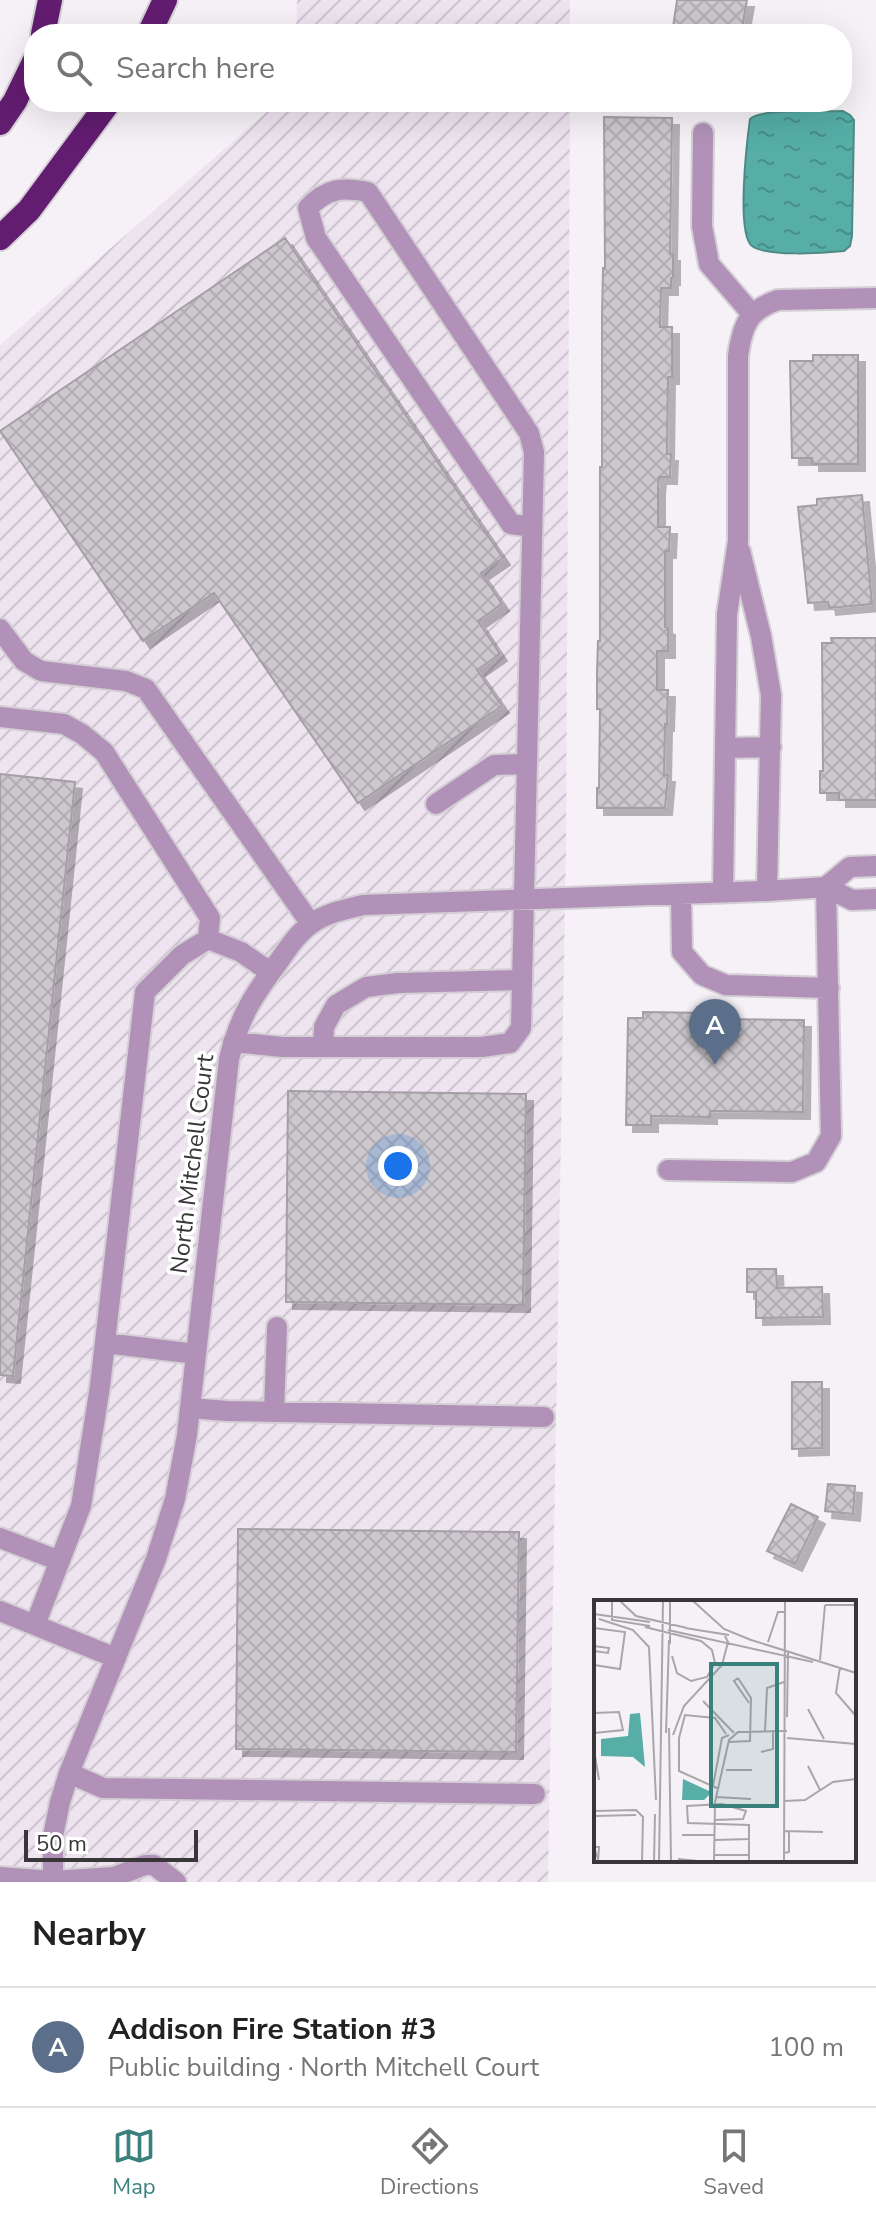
<!DOCTYPE html>
<meta charset="utf-8">
<style>
body{margin:0;font-family:"Nunito Sans",sans-serif;background:#f6f6f6;color:#222}
.scale{position:absolute;left:24px;bottom:20px;width:174px;box-sizing:border-box;padding-left:8px;border:4px solid #383638;border-top:0;font-size:22px;line-height:28px;white-space:nowrap;color:#383638;-webkit-text-stroke:6px #fff;paint-order:stroke}
.you{position:absolute;left:398px;top:1166px;width:28px;height:28px;margin:-20px;border:6px solid #fff;border-radius:50%;background:#1a73e8;box-shadow:0 0 0 12px #1a73e833}
.badge{display:grid;place-items:center;width:52px;height:52px;border-radius:50%;background:#3a817c;color:#fff;font-size:26px;font-weight:700}
.pin{position:absolute;translate:-50% -66px;filter:drop-shadow(0 2px 4px #0008)}
.pin::after{content:'';position:absolute;top:42px;width:28px;height:24px;background:inherit;clip-path:polygon(0 0,100% 0,50% 100%)}
.list{margin:0;padding:0;list-style:none}
h2{display:flex;justify-content:space-between;align-items:center;height:104px;margin:0;padding:0 32px;font-size:34px}
h2 small{font-size:26px;font-weight:400;color:#767676}
.list li{display:grid;grid-template-columns:52px 1fr auto;gap:24px;align-items:center;box-sizing:border-box;height:120px;padding:0 32px;border-top:2px solid #e0e0e0}
.list b{display:block;font-size:30px;white-space:nowrap}
.list p{margin:0;font-size:26px;white-space:nowrap;color:#767676}
.list em{font-size:26px;font-style:normal;color:#767676}
.icon{flex:none;width:44px;height:44px;fill:none;stroke:currentColor;stroke-width:2;stroke-linecap:round;stroke-linejoin:round}
.map{position:relative;flex:none;width:876px;height:1882px;overflow:hidden}
.search{position:absolute;background:#fff;box-shadow:0 8px 32px #0002;left:24px;right:24px;top:24px;height:88px;display:flex;align-items:center;gap:20px;box-sizing:border-box;padding:0 28px;border-radius:32px;color:#767676;font-size:30px}
.sheet{height:224px;background:#fff}
nav{display:flex;justify-content:space-around;align-items:center;box-sizing:border-box;height:112px;border-top:2px solid #e0e0e0;background:#fff;font-size:22px;color:#767676}
nav a{display:grid;justify-items:center;gap:4px}
nav .on{color:#3a817c}
.map>svg:first-child{display:block}
</style>
<div class="map">
<svg width="876" height="1882" viewBox="0 0 876 1882">
<defs>
<pattern id="industrial-furrows" width="10" height="10" patternUnits="userSpaceOnUse" patternTransform="scale(2)"><rect width="10" height="10" fill="#eee4f0"/><path d="M-1 1l2-2M0 10L10 0M9 11l2-2" fill="none" stroke="#cdc4cf"/></pattern>
<pattern id="water-ripples" width="26" height="14" patternUnits="userSpaceOnUse" patternTransform="scale(2)"><rect width="26" height="14" fill="#56aea7"/><path d="M2 4q2-2 4 0t4 0M15 11q2-2 4 0t4 0" fill="none" stroke="#488e89"/></pattern>
<pattern id="building-cross-hatch" width="8" height="8" patternUnits="userSpaceOnUse" patternTransform="scale(2)"><rect width="8" height="8" fill="#ccc8cd"/><path d="M0 0l8 8M0 8l8-8" fill="none" stroke="#b0acb1"/></pattern>
<filter id="shadow"><feDropShadow dx="7" dy="7" stdDeviation="0" flood-color="#0004"/></filter>
</defs>
<rect width="100%" height="100%" fill="#f5f1f6"/>
<path fill="url(#industrial-furrows)" d="M 297,0 L 570,0 L 570,34 L 296,34 Z
M 278,102 L 570,102 L 566,844 L 548,1882 L 0,1882 L 0,345 Z"/>
<path fill="url(#water-ripples)" stroke="#4d8a86" stroke-width="2" d="M 843,111 L 850,115 L 854,120 L 852,236 L 850,246 L 844,251 C 825,253 767,257 752,246 C 736,234 747,141 750,119 C 763,108 824,112 843,111 Z"/>
<path fill="url(#building-cross-hatch)" stroke="#a49fa5" stroke-width="2" filter="url(#shadow)" d="M 677,0 L 747,0 L 741,34 L 672,34 Z
M 604,117 L 672,118 L 670,254 L 673,254 L 673,278 L 671,278 L 671,288 L 661,288 L 660,327 L 672,327 L 672,377 L 668,377 L 667,454 L 671,454 L 670,477 L 659,477 L 658,488 L 658,527 L 670,527 L 669,551 L 665,551 L 665,627 L 668,628 L 668,651 L 657,651 L 657,690 L 668,690 L 667,724 L 665,724 L 664,775 L 668,775 L 665,808 L 597,808 L 597,788 L 599,788 L 600,709 L 597,709 L 597,672 L 598,641 L 600,641 L 600,467 L 602,467 L 602,316 L 603,268 L 605,268 Z
M 285,238 L 503,558 L 481,573 L 502,604 L 478,621 L 500,654 L 477,670 L 502,706 L 358,803 L 214,593 L 143,641 L 0,431 Z
M 813,355 L 858,355 L 858,464 L 812,464 L 812,458 L 792,458 L 790,361 L 813,361 Z
M 862,495 L 872,604 L 829,608 L 828,602 L 808,603 L 798,507 L 817,505 L 817,499 Z
M 831,638 L 876,638 L 876,800 L 839,800 L 839,793 L 820,793 L 820,771 L 823,771 L 822,643 L 832,643 Z
M 0,774 L 75,782 L 13,1376 L 0,1375 Z
M 643,1012 L 711,1013 L 711,1019 L 804,1020 L 803,1112 L 710,1111 L 710,1117 L 651,1116 L 651,1125 L 626,1125 L 628,1018 L 643,1018 Z
M 288,1091 L 526,1094 L 523,1305 L 286,1302 Z
M 747,1269 L 776,1269 L 777,1288 L 822,1287 L 823,1317 L 756,1318 L 756,1292 L 747,1292 Z
M 792,1382 L 822,1382 L 822,1448 L 792,1449 Z
M 828,1484 L 855,1486 L 853,1514 L 825,1511 Z
M 791,1504 L 818,1517 L 795,1564 L 767,1551 Z
M 238,1529 L 519,1532 L 516,1752 L 236,1749 Z"/>
<g fill="none" stroke-linecap="round" stroke-linejoin="round">
<g stroke="#d3cfd4" stroke-width="24">
<path id="minor" d="M 703,133 L 702,226 L 709,264 L 752,314
M 740,551 L 761,636 L 771,695 L 767,891
M 0,629 L 24,661 L 41,671 L 126,681 L 146,689 L 311,924
M 0,717 L 64,724 L 82,734 L 104,752 L 210,918 L 208,939
M 725,748 L 771,747
M 436,804 L 494,765 L 526,764
M 826,887 L 850,867 L 876,866
M 723,893 L 727,614 L 738,541 L 738,356 C 742,326 748,310 778,300 L 876,298
M 681,894 L 682,952 L 702,975 L 726,985 L 829,988
M 233,1042 L 283,1047 L 482,1047 L 510,1043 L 521,1028 L 534,452 L 529,433 L 368,192 C 342,187 327,188 308,208 L 316,238 L 511,524 L 532,527
M 323,1047 L 324,1027 L 336,1005 L 366,987 L 398,983 L 522,980
M 668,1170 L 792,1172 L 816,1162 L 831,1136 L 826,887
M 105,1343 L 196,1354
M 190,1408 L 227,1411 L 544,1417
M 274,1412 L 277,1327
M 0,1538 L 60,1561
M 0,1611 L 116,1658
M 35,1625 L 81,1506 L 100,1386 L 145,992 L 182,955 L 208,939 L 241,952 L 270,972
M 69,1773 L 103,1788 L 535,1794
M 0,1877 L 53,1881 L 114,1877 L 145,1865 L 154,1865 L 176,1882
M 53,1882 L 53,1836 L 60,1802 L 69,1773 L 156,1559 L 175,1499 L 187,1435 L 229,1059 C 240,1015 253,996 279,961 C 288,948 298,933 311,924 C 326,913 346,909 363,905 L 767,891 L 826,887 L 852,900 L 876,899"/>
</g>
<g stroke="#d3cfd4" stroke-width="28">
<path id="highway" d="M 43,34 L 50,0
M 149,34 L 165,0
M 0,123 L 15,101 L 34,62
M 0,238 L 29,210 L 109,102"/>
</g>
<use href="#minor" stroke="#b191b8" stroke-width="20"/>
<use href="#highway" stroke="#621c70" stroke-width="24"/>
</g>
<g text-anchor="middle" stroke-width="7" stroke-linejoin="round" paint-order="stroke">
<g font-size="24" fill="#383638" stroke="#fff">
<text transform="translate(192 1164) rotate(-83)" y="8">North Mitchell Court</text>
</g>
</g>
<g transform="translate(594 1600)">
<rect width="262" height="262" fill="#f5f1f6"/>
<path d="M 46,113 L 51,167 L 39,157 L 7,156 L 7,139 L 34,136 L 36,114 ZM 89,179 L 115,191 L 116,194 L 110,200 L 88,200 Z" fill="#56aea7"/>
<path fill="none" stroke="#a9a6aa" stroke-width="2" d="M 18,0 L 18,20 L 56,26M 25,0 L 42,16 L 93,28M 76,0 L 76,44M 98,0 L 130,29 L 157,40M 231,5 L 262,5M 0,14 L 56,22M 5,19 L 39,30 L 55,47 L 62,200M 51,27 L 107,41 L 118,50 L 121,63 L 113,77 L 97,81 L 83,73 L 78,56M 0,28 L 31,32 L 26,69 L 0,65M 91,28 L 135,35M 74,30 L 219,62M 154,39 L 262,73M 174,42 L 184,12 L 191,12M 0,46 L 15,48 L 14,53 L 0,51M 226,60 L 231,5M 246,67 L 242,93 L 262,116M 144,78 L 140,81 L 155,103M 109,101 L 140,133M 214,109 L 230,139M 0,113 L 25,112 L 29,130 L 0,133M 193,117 L 194,52M 75,128 L 77,262M 171,131 L 173,88 L 190,82M 72,133 L 75,40M 79,135 L 90,106 L 128,65 L 134,42 L 130,34M 193,138 L 262,144M 134,142 L 156,141 L 157,98 L 144,78M 0,150 L 5,180M 167,152 L 179,149 L 179,130M 214,166 L 226,190M 132,170 L 158,170M 119,186 L 128,138 L 135,135M 125,189 L 85,171 L 85,138 L 91,115 L 121,118 L 132,134M 122,197 L 157,199M 191,201 L 211,200 L 239,182 L 262,179M 0,211 L 42,210 L 49,217 L 48,262M 0,216 L 42,215M 120,220 L 149,219 L 152,211 L 128,204 L 93,206 L 94,223 L 155,225 L 155,262M 190,231 L 229,232M 88,235 L 120,235M 120,240 L 156,239M 190,253 L 195,252 L 195,231M 120,255 L 155,255M 4,259 L 0,247 L 5,247 L 4,262M 84,259 L 114,262M 60,262 L 61,214M 65,262 L 69,0M 120,262 L 121,202 L 135,140 L 144,132 L 193,131M 190,262 L 191,0"/>
<path fill="#3a817c" fill-opacity="0.15" stroke="#3a817c" stroke-width="4" d="M 117,64 L 183,64 L 183,206 L 117,206 Z"/>
<rect width="262" height="262" fill="none" stroke="#383638" stroke-width="4"/>
</g>
</svg>
<div class="scale">50 m</div>
<div class="you"></div>
<div class="pin badge" style="left:715px;top:1065px;background:#5c6f8a">A</div>
<div class="search"><svg class="icon" aria-label="search" viewBox="0 0 24 24"><circle cx="10" cy="10" r="6"/><path d="M15 15l6 6"/></svg>Search here</div>
</div>
<section class="sheet">
<h2>Nearby<small></small></h2>
<ul class="list">
<li><span class="badge" style="background:#5c6f8a">A</span><div><b>Addison Fire Station #3</b><p>Public building · North Mitchell Court</p></div><em>100 m</em></li>
</ul>
</section>
<nav>
<a class="on"><svg class="icon" aria-label="map" viewBox="0 0 24 24"><path d="M3 6l6-2 6 2 6-2v14l-6 2-6-2-6 2zM9 4v14M15 6v14"/></svg>Map</a>
<a><svg class="icon" aria-label="directions" viewBox="0 0 24 24"><path d="M12 3l9 9-9 9-9-9zM9 14v-3h6M13 9l2 2-2 2"/></svg>Directions</a>
<a><svg class="icon" aria-label="saved" viewBox="0 0 24 24"><path d="M7 4h10v16l-5-4-5 4z"/></svg>Saved</a>
</nav>
